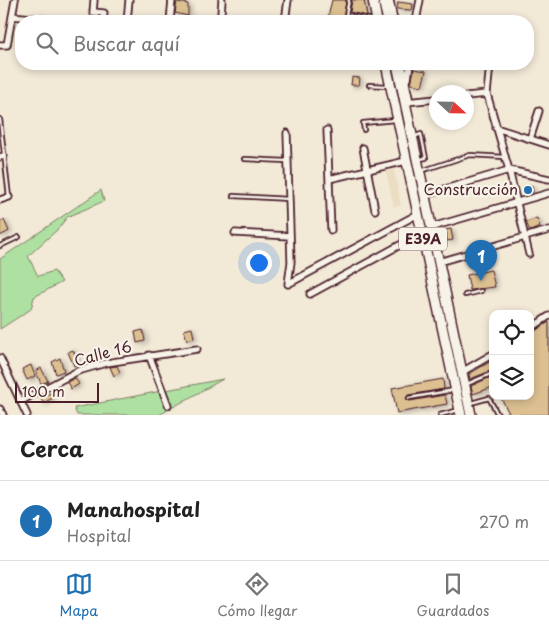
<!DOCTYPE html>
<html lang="es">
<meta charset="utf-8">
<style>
body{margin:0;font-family:"Playpen Sans",sans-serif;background:#f2f2f2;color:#222}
.controls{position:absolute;right:15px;bottom:15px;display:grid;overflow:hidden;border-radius:10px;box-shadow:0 2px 8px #0003}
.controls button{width:45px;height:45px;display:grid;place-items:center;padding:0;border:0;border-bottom:1px solid #e0e0e0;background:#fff;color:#222;font:25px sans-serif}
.compass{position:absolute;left:429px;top:85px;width:45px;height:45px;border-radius:50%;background:#fff;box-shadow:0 2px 8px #0003;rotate:112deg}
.scale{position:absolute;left:15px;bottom:12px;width:84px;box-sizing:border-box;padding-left:5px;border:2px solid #4a1f2b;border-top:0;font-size:14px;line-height:18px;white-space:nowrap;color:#4a1f2b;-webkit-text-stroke:4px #f7f3e8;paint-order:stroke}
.you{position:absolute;left:258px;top:262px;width:18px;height:18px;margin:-12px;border:4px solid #fff;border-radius:50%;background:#1a73e8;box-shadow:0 0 0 8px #1a73e833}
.badge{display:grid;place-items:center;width:32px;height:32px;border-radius:50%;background:#1f6fb2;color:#fff;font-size:16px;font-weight:700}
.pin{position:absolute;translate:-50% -41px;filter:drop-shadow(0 1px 2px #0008)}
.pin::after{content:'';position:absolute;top:26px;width:18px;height:15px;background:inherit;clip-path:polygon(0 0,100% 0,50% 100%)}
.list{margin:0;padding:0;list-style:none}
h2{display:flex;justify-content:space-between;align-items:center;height:65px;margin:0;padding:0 20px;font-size:21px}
h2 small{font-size:16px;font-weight:400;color:#767676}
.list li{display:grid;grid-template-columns:32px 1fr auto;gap:15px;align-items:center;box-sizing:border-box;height:80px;padding:0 20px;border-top:1px solid #e0e0e0}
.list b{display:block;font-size:19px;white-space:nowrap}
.list p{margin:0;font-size:16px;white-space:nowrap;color:#767676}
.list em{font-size:16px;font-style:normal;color:#767676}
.icon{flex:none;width:28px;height:28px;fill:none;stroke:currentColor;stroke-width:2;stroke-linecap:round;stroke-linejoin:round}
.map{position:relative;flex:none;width:549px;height:415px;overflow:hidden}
.search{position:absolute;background:#fff;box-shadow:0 2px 8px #0003;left:15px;right:15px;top:15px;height:55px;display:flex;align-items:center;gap:12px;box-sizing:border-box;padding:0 18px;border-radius:20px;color:#767676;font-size:19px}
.sheet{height:145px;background:#fff}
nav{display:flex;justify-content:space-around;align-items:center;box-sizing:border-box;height:70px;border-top:1px solid #e0e0e0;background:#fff;font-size:14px;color:#767676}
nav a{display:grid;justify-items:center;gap:2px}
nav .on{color:#1f6fb2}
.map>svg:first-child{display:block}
</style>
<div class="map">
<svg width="549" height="415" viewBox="0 0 549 415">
<defs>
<filter id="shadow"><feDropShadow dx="2.5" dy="1.5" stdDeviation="2.5" flood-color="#0004"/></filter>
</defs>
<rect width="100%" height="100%" fill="#f2e9d7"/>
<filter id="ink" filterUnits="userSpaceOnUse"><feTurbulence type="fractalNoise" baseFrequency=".02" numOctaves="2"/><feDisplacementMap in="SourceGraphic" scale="10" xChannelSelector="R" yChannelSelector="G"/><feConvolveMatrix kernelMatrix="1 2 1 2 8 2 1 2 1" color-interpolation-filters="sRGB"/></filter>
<g filter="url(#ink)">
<path fill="#ebddc2" d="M 394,170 L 401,205 L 394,207 L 386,171 Z"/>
<path fill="#aee0a1" stroke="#7c8066" d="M 101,190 L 104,201 L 67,217 L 58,229 L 28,256 L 38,276 L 54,271 L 62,282 L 34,297 L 31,309 L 0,329 L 0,259 Z
M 223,379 L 159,415 L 77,415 L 74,408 Z"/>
<path fill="#dcc091" stroke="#4a1f2b" filter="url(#shadow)" d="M 332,0 L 346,0 L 344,17 L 363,21 L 327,21 Z
M 352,0 L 364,0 L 367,16 L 350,12 Z
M 177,2 L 188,4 L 188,16 L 175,13 Z
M 398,2 L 413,4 L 412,10 L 397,9 Z
M 414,69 L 426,71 L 422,86 L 411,84 Z
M 352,77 L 360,78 L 359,85 L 351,85 Z
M 532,186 L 533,192 L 525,193 L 524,187 Z
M 537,218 L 540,227 L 530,231 L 526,222 Z
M 4,220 L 9,231 L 0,236 L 0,221 Z
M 451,229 L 453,240 L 447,241 L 445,230 Z
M 491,270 L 495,287 L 470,290 L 467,275 Z
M 549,322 L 549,415 L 510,415 L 500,396 L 530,396 L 530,334 Z
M 192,328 L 194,338 L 187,340 L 184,330 Z
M 143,330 L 145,341 L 137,343 L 135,332 Z
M 73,350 L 79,363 L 74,366 L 68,352 Z
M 60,358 L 64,371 L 56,374 L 52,362 Z
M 493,360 L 493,370 L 470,379 L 469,374 Z
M 31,365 L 35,376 L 27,380 L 22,369 Z
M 117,366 L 120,372 L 114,376 L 110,367 Z
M 41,368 L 48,381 L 41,384 L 36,371 Z
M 493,376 L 493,387 L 473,394 L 471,386 Z
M 75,378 L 79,384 L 71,389 L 67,382 Z
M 443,379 L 444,389 L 408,395 L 406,399 L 410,401 L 445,395 L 447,404 L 397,413 L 392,388 Z
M 50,393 L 53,398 L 43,403 L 41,398 Z"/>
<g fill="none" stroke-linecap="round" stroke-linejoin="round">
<g stroke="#4a1f2b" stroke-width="6">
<path id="service" d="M 349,0 L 346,15 L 374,20
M 369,85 L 387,86
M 0,119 L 9,197
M 364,130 L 363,123 L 395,120
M 414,137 L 421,134 L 426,158 L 420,159
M 244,159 L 287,161
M 421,171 L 470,155 L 505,157
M 233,196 L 289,199
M 0,246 L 19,237
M 465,295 L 481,291
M 467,384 L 493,373
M 409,398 L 454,390
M 471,403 L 489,398 L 498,415
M 440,415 L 455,411"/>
</g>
<g stroke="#4a1f2b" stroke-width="9">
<path id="minor" d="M 94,0 L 93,12 L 104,13 L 103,21
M 390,0 L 394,21
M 221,13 L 222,0
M 12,16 L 62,21
M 127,21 L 129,0
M 170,21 L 172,0
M 285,21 L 288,0
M 416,21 L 420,0
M 0,45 L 7,45 L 15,0
M 402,64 L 410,102
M 490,64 L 487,94 L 509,170 L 529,254
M 408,79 L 410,64
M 466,96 L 487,94
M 406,102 L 436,99
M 496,128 L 549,145
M 327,130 L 331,230
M 287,133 L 291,262 L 288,284 L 418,214
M 530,139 L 539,111
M 363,148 L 375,210
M 0,157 L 4,156
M 329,179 L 406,161
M 425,195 L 509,170 L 549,179
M 0,200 L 9,197
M 432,227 L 549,193
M 235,233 L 290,236
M 439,262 L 549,230
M 310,294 L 422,233
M 530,329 L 549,316
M 149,355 L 168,405
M 0,358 L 27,415
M 462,372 L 493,354
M 21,401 L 78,371 L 106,363 L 197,349
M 0,409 L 3,415"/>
</g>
<g stroke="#4a1f2b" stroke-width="12">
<path id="primary" d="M 373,0 L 377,21
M 383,0 L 388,21
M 386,64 L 461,415
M 397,64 L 471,415"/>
</g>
<use href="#service" stroke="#f7f3e8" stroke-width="2.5"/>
<use href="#minor" stroke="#f7f3e8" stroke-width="5.5"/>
<use href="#primary" stroke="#f7f3e8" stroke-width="9"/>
</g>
</g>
<circle fill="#1f6fb2" stroke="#f7f3e8" stroke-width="2" cx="528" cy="190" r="5"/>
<g text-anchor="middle" stroke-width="4.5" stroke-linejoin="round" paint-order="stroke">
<rect fill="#f7f3e8" stroke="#7e5f64" stroke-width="1" x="399" y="227.5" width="48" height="23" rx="4"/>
<g font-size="14" font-weight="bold" fill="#4a1f2b">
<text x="423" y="244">E39A</text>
</g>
<g font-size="15" fill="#4a1f2b" stroke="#f7f3e8" text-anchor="end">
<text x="518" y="195">Construcción</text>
</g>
<g font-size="15" fill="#4a1f2b" stroke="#f7f3e8">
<text transform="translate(103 354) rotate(-15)" y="5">Calle 16</text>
</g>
</g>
</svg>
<div class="controls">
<button><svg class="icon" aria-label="locate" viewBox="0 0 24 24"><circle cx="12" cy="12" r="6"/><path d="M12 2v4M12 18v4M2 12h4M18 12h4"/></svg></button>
<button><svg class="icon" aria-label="layers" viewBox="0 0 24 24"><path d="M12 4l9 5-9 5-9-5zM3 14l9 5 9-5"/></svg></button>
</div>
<svg class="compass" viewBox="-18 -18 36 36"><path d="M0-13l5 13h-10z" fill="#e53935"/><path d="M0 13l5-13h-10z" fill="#767676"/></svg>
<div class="scale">100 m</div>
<div class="you"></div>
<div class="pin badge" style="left:481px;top:281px">1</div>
<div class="search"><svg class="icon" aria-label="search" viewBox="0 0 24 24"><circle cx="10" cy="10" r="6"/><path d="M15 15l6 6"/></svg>Buscar aquí</div>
</div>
<section class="sheet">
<h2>Cerca<small></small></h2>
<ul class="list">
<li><span class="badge">1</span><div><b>Manahospital</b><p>Hospital</p></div><em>270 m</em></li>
</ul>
</section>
<nav>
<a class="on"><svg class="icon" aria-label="map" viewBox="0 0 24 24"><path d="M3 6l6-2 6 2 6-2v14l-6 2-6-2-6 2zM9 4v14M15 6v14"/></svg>Mapa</a>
<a><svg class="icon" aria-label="directions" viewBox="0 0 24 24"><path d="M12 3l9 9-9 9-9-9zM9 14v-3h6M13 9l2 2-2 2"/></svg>Cómo llegar</a>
<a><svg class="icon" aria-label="saved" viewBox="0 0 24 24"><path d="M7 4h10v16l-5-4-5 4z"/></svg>Guardados</a>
</nav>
